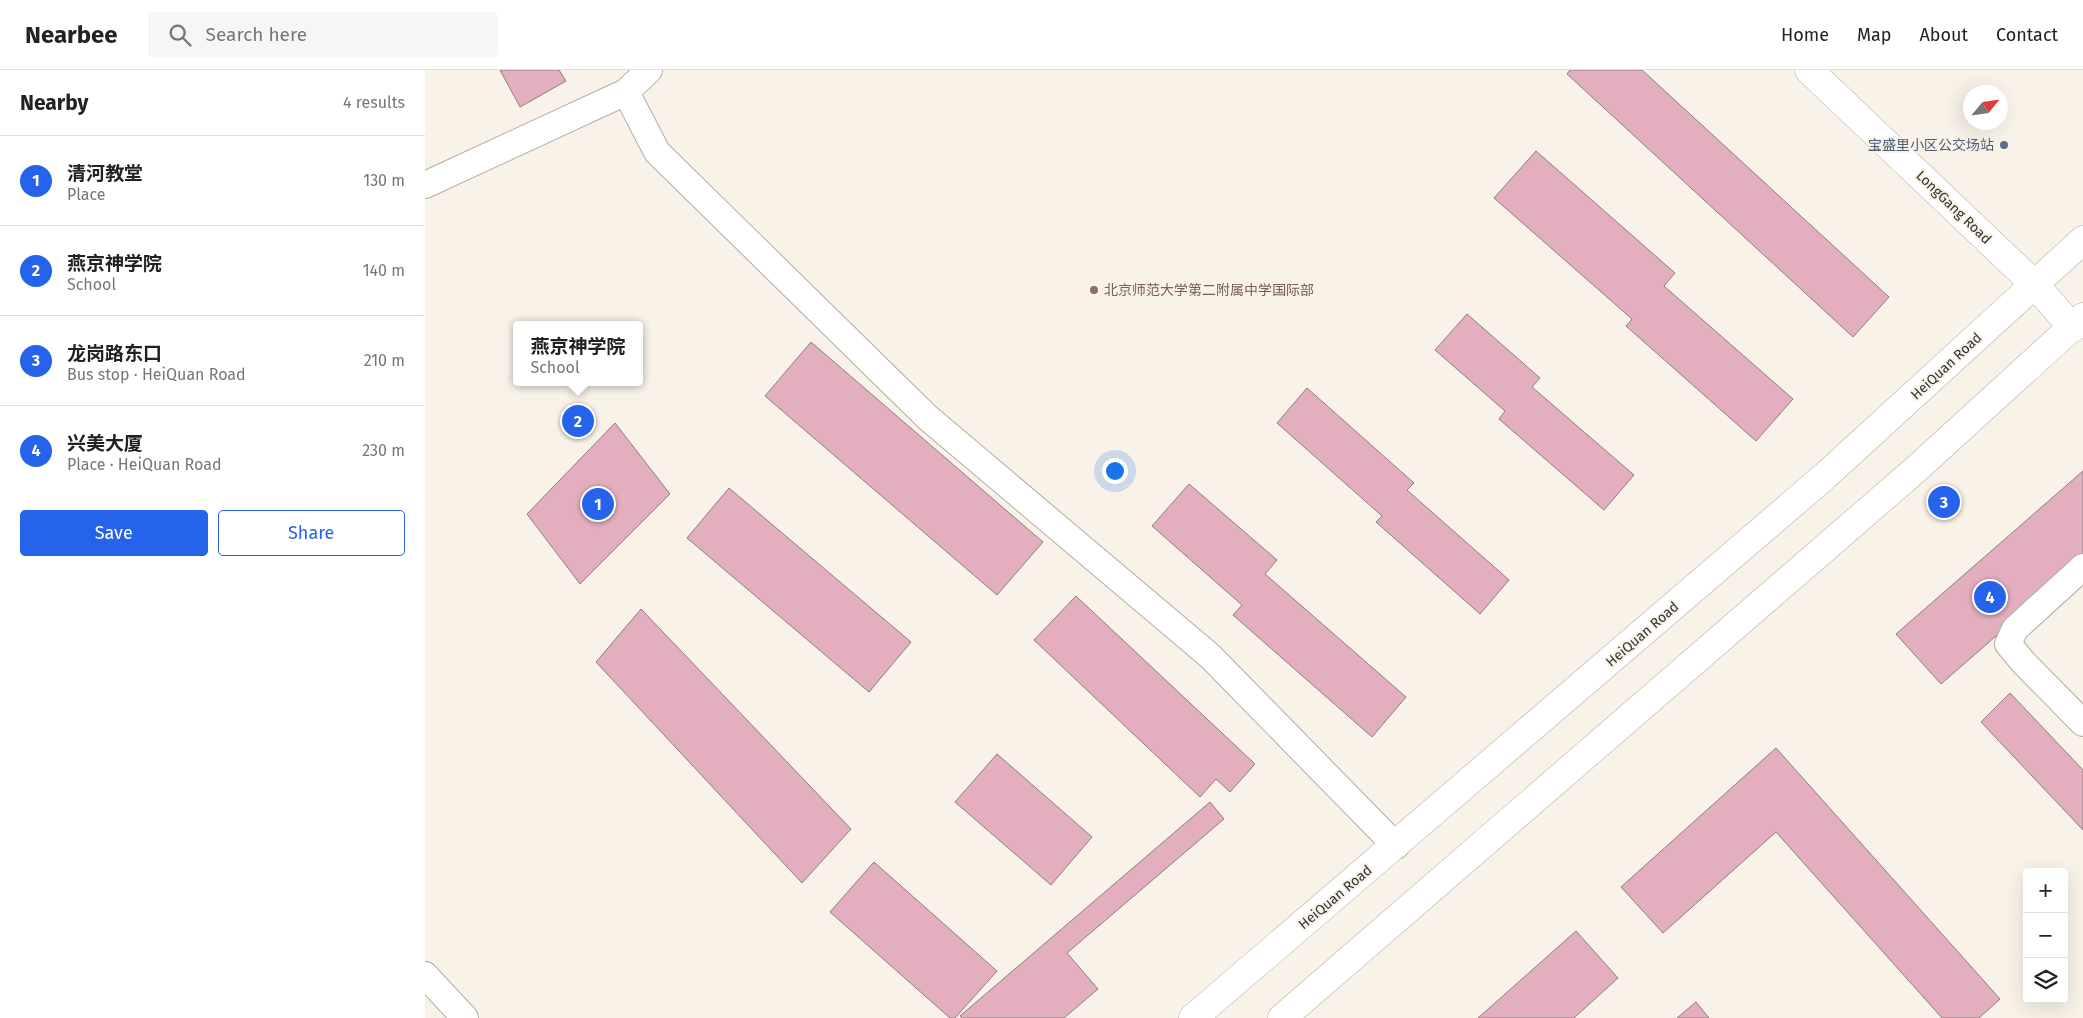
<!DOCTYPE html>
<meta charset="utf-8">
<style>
body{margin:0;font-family:"Fira Sans","Noto Sans SC",sans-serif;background:#f6f6f6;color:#222}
.controls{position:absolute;right:15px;bottom:15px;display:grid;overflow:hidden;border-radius:5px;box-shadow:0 5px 20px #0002}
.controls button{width:45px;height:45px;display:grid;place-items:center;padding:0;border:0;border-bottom:1px solid #e0e0e0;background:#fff;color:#222;font:25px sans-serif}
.compass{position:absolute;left:1538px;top:15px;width:45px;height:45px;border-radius:50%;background:#fff;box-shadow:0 5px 20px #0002;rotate:61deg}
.you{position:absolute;left:689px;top:400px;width:18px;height:18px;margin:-12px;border:4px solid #fff;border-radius:50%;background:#1a73e8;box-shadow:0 0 0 8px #1a73e833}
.badge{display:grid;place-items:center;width:32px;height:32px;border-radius:50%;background:#2563eb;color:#fff;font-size:16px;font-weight:700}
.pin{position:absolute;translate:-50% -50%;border:2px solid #fff;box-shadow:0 1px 5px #0006}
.popup{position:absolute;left:88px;top:251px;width:130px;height:65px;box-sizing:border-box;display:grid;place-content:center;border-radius:5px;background:#fff;filter:drop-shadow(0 1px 4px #0005);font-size:16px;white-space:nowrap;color:#767676}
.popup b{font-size:19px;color:#222}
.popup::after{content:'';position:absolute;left:50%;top:100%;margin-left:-10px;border:10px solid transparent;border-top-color:#fff}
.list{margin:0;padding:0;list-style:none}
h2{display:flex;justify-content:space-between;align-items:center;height:65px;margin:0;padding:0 20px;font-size:21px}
h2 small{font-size:16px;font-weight:400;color:#767676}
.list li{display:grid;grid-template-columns:32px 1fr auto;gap:15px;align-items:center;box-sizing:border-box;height:90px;padding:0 20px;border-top:1px solid #e0e0e0}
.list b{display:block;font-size:19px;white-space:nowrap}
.list p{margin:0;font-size:16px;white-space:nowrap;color:#767676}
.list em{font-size:16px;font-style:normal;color:#767676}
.actions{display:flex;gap:10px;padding:15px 20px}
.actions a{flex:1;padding:11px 0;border:1px solid #2563eb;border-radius:5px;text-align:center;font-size:18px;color:#2563eb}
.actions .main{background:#2563eb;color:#fff}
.icon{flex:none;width:28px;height:28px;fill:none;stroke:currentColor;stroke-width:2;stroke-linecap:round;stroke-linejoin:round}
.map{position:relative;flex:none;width:1658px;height:948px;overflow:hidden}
header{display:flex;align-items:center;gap:30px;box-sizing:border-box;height:70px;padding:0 25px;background:#fff;border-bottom:1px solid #e0e0e0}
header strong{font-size:24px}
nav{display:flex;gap:28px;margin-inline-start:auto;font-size:18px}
.search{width:350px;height:45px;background:#f6f6f6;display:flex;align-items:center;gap:12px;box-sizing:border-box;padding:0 18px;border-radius:5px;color:#767676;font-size:19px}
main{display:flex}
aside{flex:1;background:#fff}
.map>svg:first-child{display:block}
</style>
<header>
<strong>Nearbee</strong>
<div class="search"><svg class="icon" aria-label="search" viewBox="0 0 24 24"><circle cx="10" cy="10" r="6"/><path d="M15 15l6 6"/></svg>Search here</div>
<nav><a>Home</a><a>Map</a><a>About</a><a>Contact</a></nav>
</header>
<main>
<aside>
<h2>Nearby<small>4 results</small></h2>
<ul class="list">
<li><span class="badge">1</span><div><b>清河教堂</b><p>Place</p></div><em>130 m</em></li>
<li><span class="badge">2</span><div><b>燕京神学院</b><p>School</p></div><em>140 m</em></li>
<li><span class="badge">3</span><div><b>龙岗路东口</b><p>Bus stop · HeiQuan Road</p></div><em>210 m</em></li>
<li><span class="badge">4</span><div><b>兴美大厦</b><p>Place · HeiQuan Road</p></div><em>230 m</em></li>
</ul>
<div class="actions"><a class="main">Save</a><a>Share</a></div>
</aside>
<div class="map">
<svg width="1658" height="948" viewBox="0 0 1658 948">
<rect width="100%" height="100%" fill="#f8f2e8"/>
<path fill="#e3aebe" stroke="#8a7f82" d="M 75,0 L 134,0 L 141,11 L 95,37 Z
M 1145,0 L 1217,0 L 1464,227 L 1428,267 L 1142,4 Z
M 1111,81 L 1250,203 L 1239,216 L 1368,329 L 1331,371 L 1201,256 L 1207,249 L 1069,128 Z
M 1042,244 L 1115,308 L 1107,317 L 1209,405 L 1179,440 L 1074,349 L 1080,341 L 1010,280 Z
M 386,272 L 618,472 L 572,525 L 340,326 Z
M 882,318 L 989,413 L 982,420 L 1084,510 L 1055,544 L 951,452 L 957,446 L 852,353 Z
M 190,353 L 245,424 L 155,514 L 102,444 Z
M 1658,401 L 1658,490 L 1516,614 L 1471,564 Z
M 764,414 L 852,490 L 840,504 L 981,627 L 947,667 L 808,545 L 817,535 L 727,456 Z
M 304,418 L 486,572 L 444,622 L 262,468 Z
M 651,526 L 830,694 L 805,722 L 791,709 L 775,727 L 609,570 Z
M 216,539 L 426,759 L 377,813 L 171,592 Z
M 1585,623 L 1658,700 L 1658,760 L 1556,652 Z
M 1351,678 L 1575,929 L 1554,948 L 1517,948 L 1351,762 L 1238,863 L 1196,817 Z
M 572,684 L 667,767 L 626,815 L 530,732 Z
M 785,732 L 799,749 L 642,883 L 673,919 L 639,948 L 537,948 L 535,946 Z
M 449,792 L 572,901 L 530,948 L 525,948 L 405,842 Z
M 1151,861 L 1193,908 L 1149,948 L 1053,948 Z
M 1271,932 L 1284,948 L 1252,948 Z"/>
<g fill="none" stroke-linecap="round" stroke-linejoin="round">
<g stroke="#b3ada4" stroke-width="28">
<path id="minor" d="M 224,0 L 201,22 L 232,82 L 502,347 L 785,586 L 971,776
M 0,115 L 201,22
M 1658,497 L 1590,559 L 1583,574 L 1598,592 L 1658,653
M 0,905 L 40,948"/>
</g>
<g stroke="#b3ada4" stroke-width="29">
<path id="major" d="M 1384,0 L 1609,214 L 1648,258
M 768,948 L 1400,406 L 1658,170
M 857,948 L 1489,401 L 1658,247"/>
</g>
<use href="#minor" stroke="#fff" stroke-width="26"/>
<use href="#major" stroke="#fff" stroke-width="28"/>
</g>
<circle fill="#5c6f8a" stroke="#f8f2e8" stroke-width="2" cx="1579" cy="75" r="5"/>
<circle fill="#8d6e63" stroke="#f8f2e8" stroke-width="2" cx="669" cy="220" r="5"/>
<g text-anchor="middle" stroke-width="4" stroke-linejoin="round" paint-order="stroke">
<g font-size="14" fill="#4e5e75" stroke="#f8f2e8" text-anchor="end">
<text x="1569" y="80">宝盛里小区公交场站</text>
</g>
<g font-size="14" fill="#35332f" stroke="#f8f2e8">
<text transform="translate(1529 137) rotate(44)" y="5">LongGang Road</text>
<text transform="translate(1521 296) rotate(-43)" y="5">HeiQuan Road</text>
<text transform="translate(1217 564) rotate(-41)" y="5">HeiQuan Road</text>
<text transform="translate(910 827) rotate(-40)" y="5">HeiQuan Road</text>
</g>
<g font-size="14" fill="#785e54" stroke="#f8f2e8" text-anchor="start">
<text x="679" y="225">北京师范大学第二附属中学国际部</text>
</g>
</g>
</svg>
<div class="controls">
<button>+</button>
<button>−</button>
<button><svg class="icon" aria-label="layers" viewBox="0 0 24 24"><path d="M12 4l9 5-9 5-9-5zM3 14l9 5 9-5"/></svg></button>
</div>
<svg class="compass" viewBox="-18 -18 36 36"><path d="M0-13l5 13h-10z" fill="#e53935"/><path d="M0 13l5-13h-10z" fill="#767676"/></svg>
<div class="you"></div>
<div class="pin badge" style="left:173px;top:434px">1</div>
<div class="pin badge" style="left:153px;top:351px">2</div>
<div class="popup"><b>燕京神学院</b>School</div>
<div class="pin badge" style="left:1519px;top:432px">3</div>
<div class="pin badge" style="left:1565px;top:527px">4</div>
</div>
</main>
